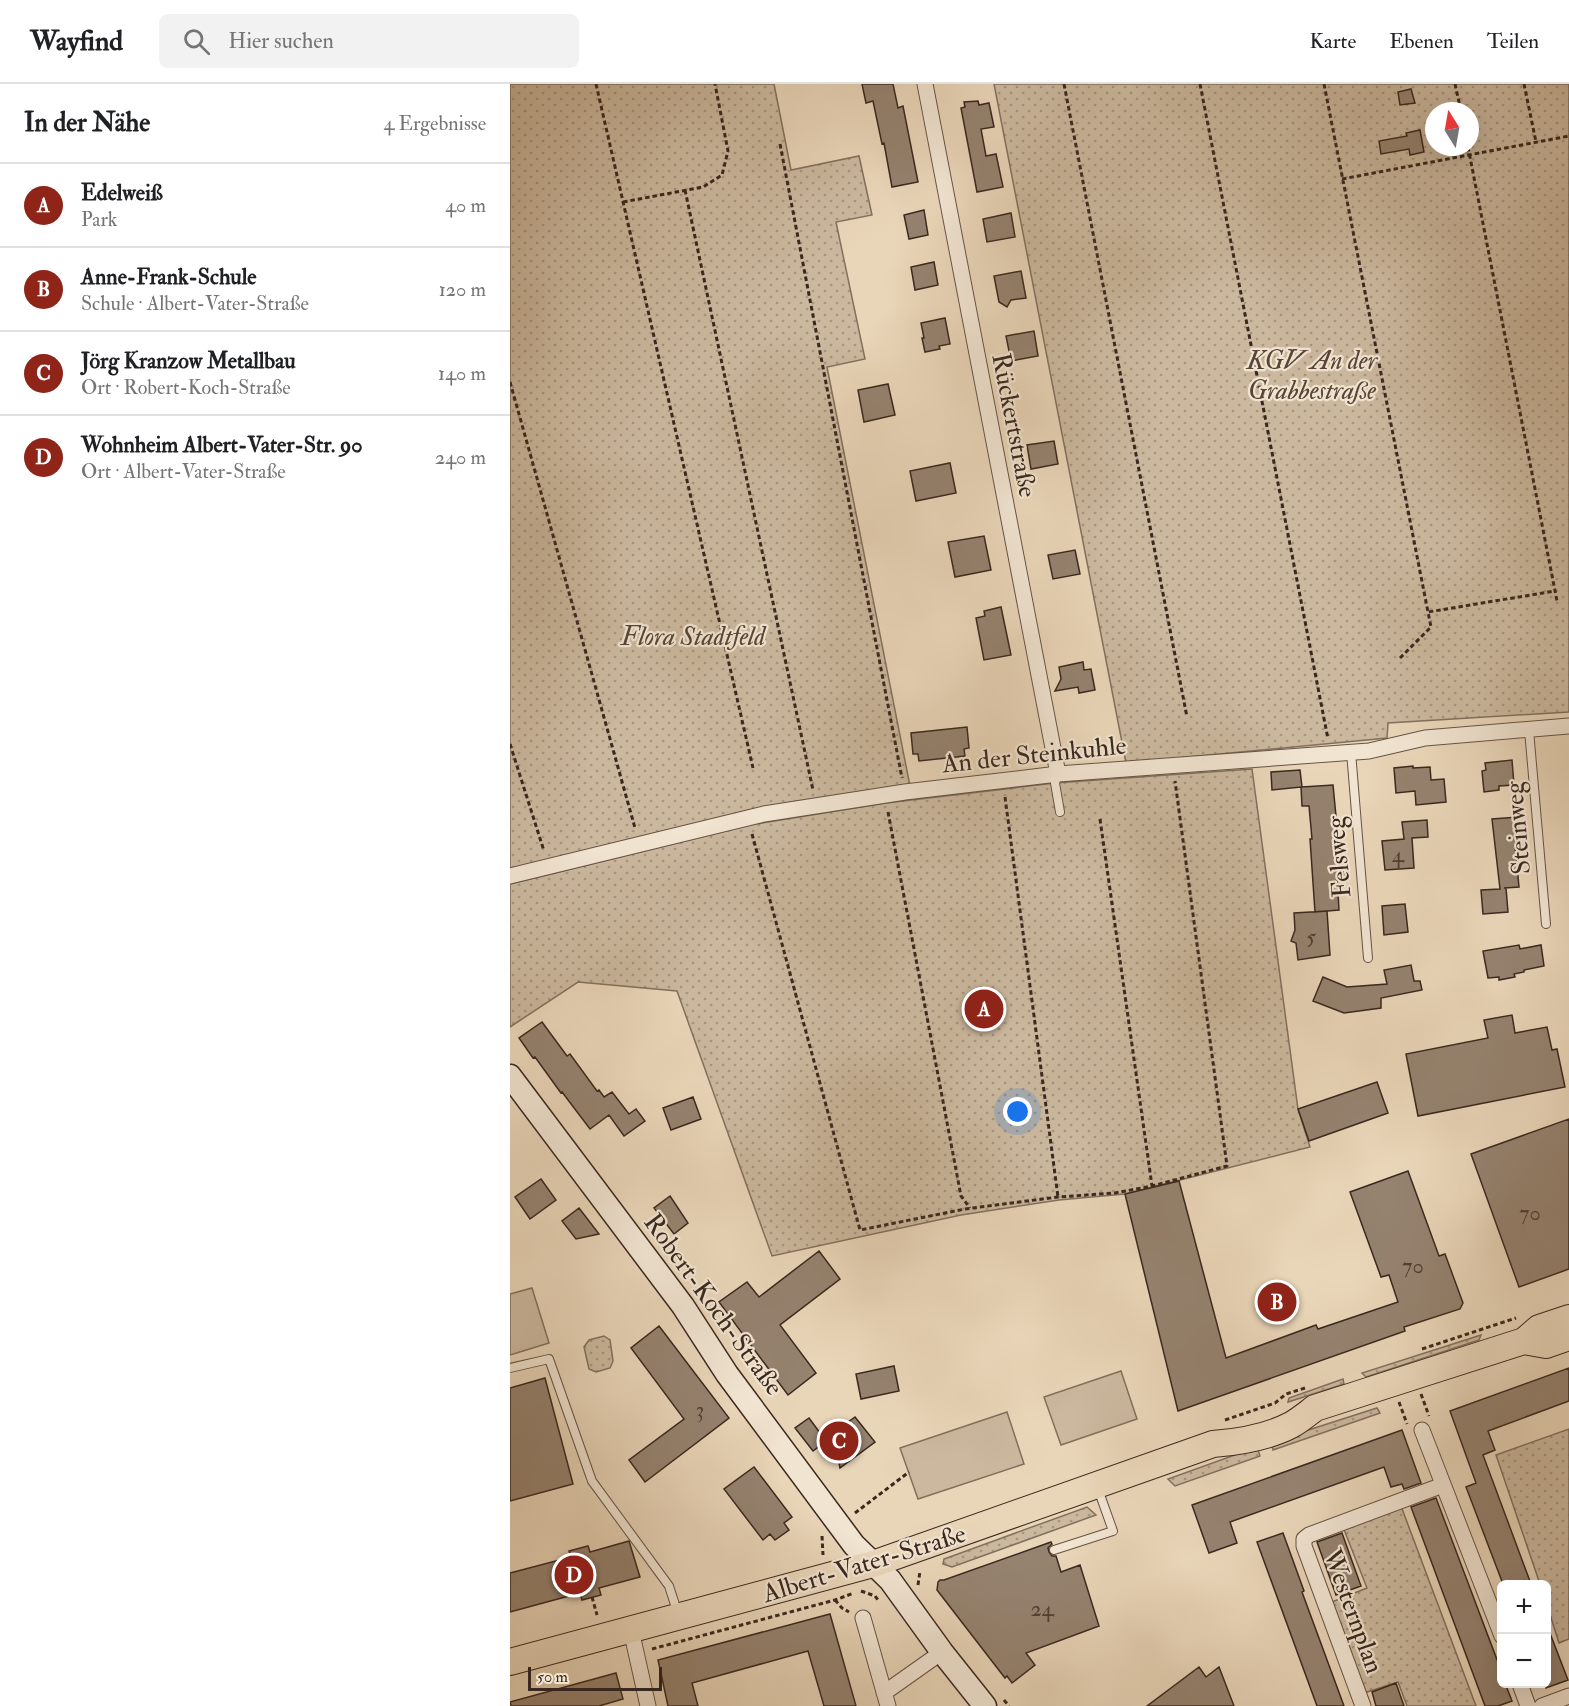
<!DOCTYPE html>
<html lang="de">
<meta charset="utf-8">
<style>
body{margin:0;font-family:"IM FELL Double Pica",serif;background:#f2f2f2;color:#202124}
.controls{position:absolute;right:18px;bottom:18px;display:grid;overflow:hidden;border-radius:9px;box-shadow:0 6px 24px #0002}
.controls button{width:54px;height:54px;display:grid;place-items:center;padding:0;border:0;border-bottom:2px solid #e0e0e0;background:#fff;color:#202124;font:30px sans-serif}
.compass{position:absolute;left:915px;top:18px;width:54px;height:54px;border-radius:50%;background:#fff;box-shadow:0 6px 24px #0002;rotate:349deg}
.scale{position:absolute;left:18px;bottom:15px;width:134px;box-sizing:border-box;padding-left:6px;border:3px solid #3a281f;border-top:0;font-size:16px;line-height:21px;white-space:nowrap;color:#3a281f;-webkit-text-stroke:4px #f1e4d1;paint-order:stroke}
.you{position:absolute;left:508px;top:1028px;width:21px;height:21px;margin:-15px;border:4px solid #fff;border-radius:50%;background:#1a73e8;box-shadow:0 0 0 9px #1a73e833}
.badge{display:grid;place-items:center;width:39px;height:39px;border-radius:50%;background:#8f2418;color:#fff;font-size:20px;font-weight:700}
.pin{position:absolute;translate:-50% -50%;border:3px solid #fff;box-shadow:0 2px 6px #0006}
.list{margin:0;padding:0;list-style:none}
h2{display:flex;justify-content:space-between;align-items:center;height:78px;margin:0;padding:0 24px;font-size:26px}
h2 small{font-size:20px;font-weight:400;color:#757577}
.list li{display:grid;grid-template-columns:39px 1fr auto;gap:18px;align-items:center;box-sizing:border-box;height:84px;padding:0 24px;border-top:2px solid #e0e0e0}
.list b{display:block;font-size:22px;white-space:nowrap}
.list p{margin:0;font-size:20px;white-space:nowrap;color:#757577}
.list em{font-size:20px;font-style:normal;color:#757577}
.icon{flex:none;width:33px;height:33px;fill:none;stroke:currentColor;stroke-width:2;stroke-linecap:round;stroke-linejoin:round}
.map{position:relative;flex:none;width:1059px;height:1622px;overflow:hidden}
header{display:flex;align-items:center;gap:36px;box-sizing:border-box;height:84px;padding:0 30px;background:#fff;border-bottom:2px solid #e0e0e0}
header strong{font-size:28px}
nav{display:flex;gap:33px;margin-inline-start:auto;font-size:21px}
.search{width:420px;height:54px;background:#f2f2f2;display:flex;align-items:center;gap:15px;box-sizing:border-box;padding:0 21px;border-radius:9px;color:#757577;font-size:22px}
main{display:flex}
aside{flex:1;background:#fff}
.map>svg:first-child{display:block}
</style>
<header>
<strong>Wayfind</strong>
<div class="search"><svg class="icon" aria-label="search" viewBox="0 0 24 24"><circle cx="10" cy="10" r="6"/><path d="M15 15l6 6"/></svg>Hier suchen</div>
<nav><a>Karte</a><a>Ebenen</a><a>Teilen</a></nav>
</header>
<main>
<aside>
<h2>In der Nähe<small>4 Ergebnisse</small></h2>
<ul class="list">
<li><span class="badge">A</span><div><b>Edelweiß</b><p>Park</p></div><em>40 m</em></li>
<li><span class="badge">B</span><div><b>Anne-Frank-Schule</b><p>Schule · Albert-Vater-Straße</p></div><em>120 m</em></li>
<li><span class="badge">C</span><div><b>Jörg Kranzow Metallbau</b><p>Ort · Robert-Koch-Straße</p></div><em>140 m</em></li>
<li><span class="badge">D</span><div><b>Wohnheim Albert-Vater-Str. 90</b><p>Ort · Albert-Vater-Straße</p></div><em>240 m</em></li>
</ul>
</aside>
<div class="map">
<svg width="1059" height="1622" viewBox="0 0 1059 1622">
<defs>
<pattern id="grass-dots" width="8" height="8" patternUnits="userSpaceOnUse" patternTransform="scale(1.5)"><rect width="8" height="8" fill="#cbb89e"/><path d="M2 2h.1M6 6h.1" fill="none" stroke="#a69680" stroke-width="1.8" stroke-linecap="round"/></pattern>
</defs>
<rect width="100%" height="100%" fill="#e9d5b8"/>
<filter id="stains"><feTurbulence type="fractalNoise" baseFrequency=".00333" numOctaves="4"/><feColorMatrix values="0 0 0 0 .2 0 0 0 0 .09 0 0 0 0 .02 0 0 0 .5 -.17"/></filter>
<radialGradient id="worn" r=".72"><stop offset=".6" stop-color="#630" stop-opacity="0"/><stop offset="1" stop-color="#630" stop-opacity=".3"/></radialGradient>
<path fill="url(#grass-dots)" stroke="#82705e" stroke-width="1.5" fill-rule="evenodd" d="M 0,0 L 264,0 L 281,86 L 349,72 L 362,131 L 326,138 L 355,275 L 317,283 L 400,702 L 0,787 Z
M 484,0 L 1059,0 L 1059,628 L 878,639 L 877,654 L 616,679 ZM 924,27 L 960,27 L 960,63 L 924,63 Z
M 742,685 L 788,1025 L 800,1063 L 615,1110 L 549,1116 L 451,1131 L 262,1172 L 167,907 L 68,898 L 0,943 L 0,800 L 240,741 L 376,719 L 545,699 Z
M 971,1251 L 969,1256 L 856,1293 L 852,1289 Z
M 94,1252 L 100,1256 L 103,1277 L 100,1284 L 86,1288 L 79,1285 L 74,1263 L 79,1256 Z
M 833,1295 L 834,1300 L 778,1318 L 779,1314 Z
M 867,1324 L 870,1329 L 763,1366 L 761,1358 Z
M 1059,1345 L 1059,1555 L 1049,1559 L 1037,1521 L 1036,1500 L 1030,1500 L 986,1371 Z
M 747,1363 L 750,1372 L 665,1402 L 658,1395 Z
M 891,1422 L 966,1622 L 897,1622 L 888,1598 L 854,1609 L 822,1518 L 857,1504 L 833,1443 Z
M 577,1423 L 586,1431 L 442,1483 L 433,1480 L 434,1475 Z"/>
<path fill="#cbb89e" stroke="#82705e" stroke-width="1.5" d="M 22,1204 L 39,1259 L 0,1271 L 0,1210 Z
M 611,1287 L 627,1335 L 551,1361 L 534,1313 Z
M 497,1328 L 514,1380 L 408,1415 L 390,1364 Z"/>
<path fill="#95826f" stroke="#3a281f" stroke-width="1.5" d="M 352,0 L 383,0 L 388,24 L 393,22 L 408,98 L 382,103 L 374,59 L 372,60 L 363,17 L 356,19 Z
M 901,5 L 905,19 L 890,21 L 888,8 Z
M 468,17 L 469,21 L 479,19 L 484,43 L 471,45 L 476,72 L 486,70 L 493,103 L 467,108 L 451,24 L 455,23 L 454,18 Z
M 910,46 L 914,68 L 900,71 L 899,65 L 871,70 L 869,57 L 897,52 L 896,49 Z
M 414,126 L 418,151 L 399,155 L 394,131 Z
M 501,129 L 505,153 L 477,158 L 473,135 Z
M 424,178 L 428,201 L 405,206 L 401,183 Z
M 511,187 L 516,214 L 501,216 L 497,223 L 489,218 L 484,192 Z
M 435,234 L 440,260 L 429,262 L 430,265 L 415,268 L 412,254 L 414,254 L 411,239 Z
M 524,247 L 528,272 L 501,277 L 496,252 Z
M 378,300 L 385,331 L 354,338 L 348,306 Z
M 544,357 L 548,380 L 521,385 L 517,361 Z
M 440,379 L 446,409 L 406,417 L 400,387 Z
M 474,452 L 481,486 L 445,493 L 438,458 Z
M 565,466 L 570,490 L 543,495 L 538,471 Z
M 491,523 L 501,571 L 474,576 L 466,534 L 475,532 L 474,527 Z
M 573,578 L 574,586 L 581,585 L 585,606 L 569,609 L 568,603 L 545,607 L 551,595 L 549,583 Z
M 457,643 L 459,664 L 454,665 L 455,672 L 409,677 L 408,670 L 403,670 L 401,649 Z
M 1002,676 L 1004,701 L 989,702 L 989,706 L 974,708 L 972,687 L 976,686 L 975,679 Z
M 903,682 L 903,684 L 920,683 L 921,696 L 934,695 L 936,718 L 906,721 L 905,707 L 886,709 L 884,684 Z
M 790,686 L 792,703 L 823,701 L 828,753 L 831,753 L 834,791 L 827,791 L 829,826 L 805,828 L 800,755 L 802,755 L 799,722 L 792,722 L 791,703 L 762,706 L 761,688 Z
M 1008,733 L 1010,760 L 1005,761 L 1009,803 L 994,804 L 996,804 L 998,828 L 973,830 L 971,806 L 990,805 L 982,735 Z
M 917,736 L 918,753 L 902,754 L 904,784 L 875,786 L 872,757 L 894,755 L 892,738 Z
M 895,820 L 898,848 L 874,851 L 872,822 Z
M 817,827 L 820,871 L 788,876 L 786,859 L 781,857 L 785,846 L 784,829 Z
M 1009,861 L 1010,865 L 1031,861 L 1034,882 L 1014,886 L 1014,888 L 1004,890 L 1005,893 L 989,896 L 989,893 L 978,894 L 973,867 Z
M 901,881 L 904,897 L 910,897 L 912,906 L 871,914 L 871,924 L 834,929 L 803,917 L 813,893 L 837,903 L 877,900 L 874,886 Z
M 1002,931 L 1005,949 L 1037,943 L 1042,966 L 1047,965 L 1055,1003 L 908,1032 L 896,970 L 978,954 L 974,936 Z
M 32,938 L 57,972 L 60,970 L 87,1007 L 89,1006 L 94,1013 L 102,1008 L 119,1030 L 126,1025 L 135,1037 L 114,1052 L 99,1031 L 80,1045 L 52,1008 L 51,1009 L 25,973 L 23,974 L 9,954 Z
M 867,998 L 878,1029 L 799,1057 L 788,1025 Z
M 183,1013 L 191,1035 L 161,1046 L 153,1024 Z
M 1059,1035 L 1059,1185 L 1009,1203 L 961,1070 Z
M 898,1087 L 929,1172 L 935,1170 L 953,1219 L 950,1225 L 894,1243 L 895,1247 L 668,1327 L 615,1110 L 669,1097 L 716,1274 L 806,1241 L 808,1245 L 888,1218 L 879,1191 L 871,1193 L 840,1108 Z
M 31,1095 L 46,1116 L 20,1135 L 5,1113 Z
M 160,1112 L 178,1139 L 164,1150 L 144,1124 Z
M 69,1124 L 89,1150 L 66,1155 L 52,1137 Z
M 309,1167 L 330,1195 L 270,1241 L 306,1289 L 278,1311 L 209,1218 L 237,1198 L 249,1213 Z
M 149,1242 L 219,1334 L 135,1398 L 119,1376 L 174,1335 L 121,1264 Z
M 384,1282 L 389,1307 L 351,1315 L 346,1290 Z
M 1059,1284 L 1059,1317 L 978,1347 L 985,1366 L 973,1371 L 1021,1500 L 993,1500 L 956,1403 L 966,1399 L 940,1327 Z
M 35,1294 L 63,1400 L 0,1417 L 0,1304 Z
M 345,1333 L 365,1358 L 330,1384 L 323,1349 Z
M 299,1334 L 316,1357 L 303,1367 L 285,1344 Z
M 892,1346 L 911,1399 L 894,1405 L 892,1400 L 881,1403 L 874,1383 L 720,1438 L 727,1459 L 699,1469 L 682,1421 Z
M 244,1383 L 282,1433 L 274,1439 L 279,1446 L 265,1456 L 260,1450 L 253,1456 L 214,1405 Z
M 926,1414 L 992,1589 L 992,1599 L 995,1599 L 1002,1617 L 988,1622 L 975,1622 L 901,1423 Z
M 773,1449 L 794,1507 L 792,1508 L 834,1622 L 807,1622 L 747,1458 Z
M 832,1449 L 851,1502 L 826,1511 L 807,1458 Z
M 119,1457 L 130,1493 L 89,1504 L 91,1511 L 72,1516 L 70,1509 L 0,1528 L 0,1489 L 61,1473 L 59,1467 L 78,1462 L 80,1468 Z
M 541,1458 L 542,1460 L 538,1464 L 539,1468 L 542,1472 L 546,1472 L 551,1488 L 570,1481 L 589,1542 L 516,1569 L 525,1581 L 502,1599 L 497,1592 L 495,1594 L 427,1506 L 428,1498 L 430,1496 L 434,1496 Z
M 320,1530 L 346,1622 L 314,1622 L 298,1567 L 182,1599 L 188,1622 L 158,1622 L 148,1576 Z
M 1036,1544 L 1038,1544 L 1058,1596 L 1036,1604 Z
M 689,1583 L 696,1593 L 709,1583 L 724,1622 L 637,1622 Z
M 106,1589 L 113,1615 L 89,1622 L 1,1622 L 0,1618 Z
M 886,1599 L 894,1622 L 866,1622 L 862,1608 Z"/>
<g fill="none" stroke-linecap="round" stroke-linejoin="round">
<g stroke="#665345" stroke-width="10">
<path id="lane" d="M 1019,646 L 1036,840
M 841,668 L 858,874
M 548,690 L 545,699 L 550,728
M 0,1284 L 39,1275 L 82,1397 L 159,1502 L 168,1530
M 544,1466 L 603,1447 L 588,1405"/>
</g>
<g stroke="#665345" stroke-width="17">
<path id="street" d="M 415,0 L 548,690
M 0,792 L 254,730 L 395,708 L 548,690 L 859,667 L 915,654 L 1059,642
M 912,1346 L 992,1552
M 353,1534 L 378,1622
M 121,1546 L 138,1622
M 1010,1600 L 1018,1622
M 374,1609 L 432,1568
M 853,1622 L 794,1462 L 794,1455 L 799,1451 L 933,1401
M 1032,1622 L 1059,1612"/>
</g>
<g stroke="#3a281f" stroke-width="25">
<path id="secondary" d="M 0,992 L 173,1222 L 217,1290 L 344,1461 L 380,1496 L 432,1568 L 475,1622"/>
</g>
<g stroke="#3a281f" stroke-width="28">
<path id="primary" d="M 1014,1257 L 1036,1261 L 1059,1253
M 0,1578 L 363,1480 L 703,1360 C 728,1358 758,1353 781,1341 C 790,1336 797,1330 805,1324 L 1014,1257 L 1029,1244 L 1059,1234"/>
</g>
<path stroke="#3a281f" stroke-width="3" stroke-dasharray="4.5 3" stroke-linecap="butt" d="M 86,0 L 243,684
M 554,0 L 677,633
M 690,0 L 818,655
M 814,0 L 918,528
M 945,0 L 951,27
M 1014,0 L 1026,58
M 270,60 L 392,694
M 958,63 L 1047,517
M 832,95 L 1059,52
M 175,106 L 303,706
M 113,118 L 193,103 L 212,91 L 218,67 L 205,0
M 0,298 L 125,744
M 890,574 L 921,543 L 918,528 L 1045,507
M 0,660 L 34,767
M 495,713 L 548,1113
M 378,728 L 451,1112 L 460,1124
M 590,735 L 642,1102
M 242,750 L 350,1146 L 455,1125 L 548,1113 L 605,1109 L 642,1102 L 717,1082 L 665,697
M 912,1265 L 1006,1234
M 911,1310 L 919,1332
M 889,1318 L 897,1340
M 715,1336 L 765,1319 L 776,1310 L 795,1304
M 345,1429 L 399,1388
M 312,1452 L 313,1471
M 408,1501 L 410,1487
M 351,1507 L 365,1512 L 368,1516
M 82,1513 L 87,1531
M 325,1516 L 332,1524 L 339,1528
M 142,1565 L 325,1516 L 344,1509
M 494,1616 L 499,1622"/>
<use href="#lane" stroke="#f1e4d1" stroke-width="8"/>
<use href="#street" stroke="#f1e4d1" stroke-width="15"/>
<use href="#secondary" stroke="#f1e4d1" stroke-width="22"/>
<use href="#primary" stroke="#e9d5b8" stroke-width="26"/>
</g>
<g text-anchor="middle" stroke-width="4.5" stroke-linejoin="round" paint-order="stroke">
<g font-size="22" fill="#513e33">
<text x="888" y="778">4</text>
<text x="801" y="860">5</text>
<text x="1020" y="1136">70</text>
<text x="903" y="1189">70</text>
<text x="190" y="1333">3</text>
<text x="532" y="1532">24</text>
</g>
<g font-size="26" font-style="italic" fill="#574538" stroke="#f1e4d1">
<text x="802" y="285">KGV An der<tspan x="802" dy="30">Grabbestraße</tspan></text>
<text x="183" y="561">Flora Stadtfeld</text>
</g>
<g font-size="26" fill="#3a281f" stroke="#f1e4d1">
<text transform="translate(505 341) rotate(79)" y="9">Rückertstraße</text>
<text transform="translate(524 670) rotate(-6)" y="9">An der Steinkuhle</text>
<text transform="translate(1007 744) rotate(-95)" y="9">Steinweg</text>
<text transform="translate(828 773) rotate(-95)" y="9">Felsweg</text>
<text transform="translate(204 1220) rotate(54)" y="9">Robert-Koch-Straße</text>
<text transform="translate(354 1479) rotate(-17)" y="9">Albert-Vater-Straße</text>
<text transform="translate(844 1527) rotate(70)" y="9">Westernplan</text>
</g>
</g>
<rect width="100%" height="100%" filter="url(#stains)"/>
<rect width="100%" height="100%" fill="url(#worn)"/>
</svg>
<div class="controls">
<button>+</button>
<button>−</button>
</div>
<svg class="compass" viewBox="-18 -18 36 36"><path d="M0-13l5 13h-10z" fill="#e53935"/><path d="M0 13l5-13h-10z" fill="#757577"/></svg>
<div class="scale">50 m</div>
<div class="you"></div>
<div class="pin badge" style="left:474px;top:925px">A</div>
<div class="pin badge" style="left:767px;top:1218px">B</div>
<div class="pin badge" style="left:329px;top:1357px">C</div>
<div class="pin badge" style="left:64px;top:1491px">D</div>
</div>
</main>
